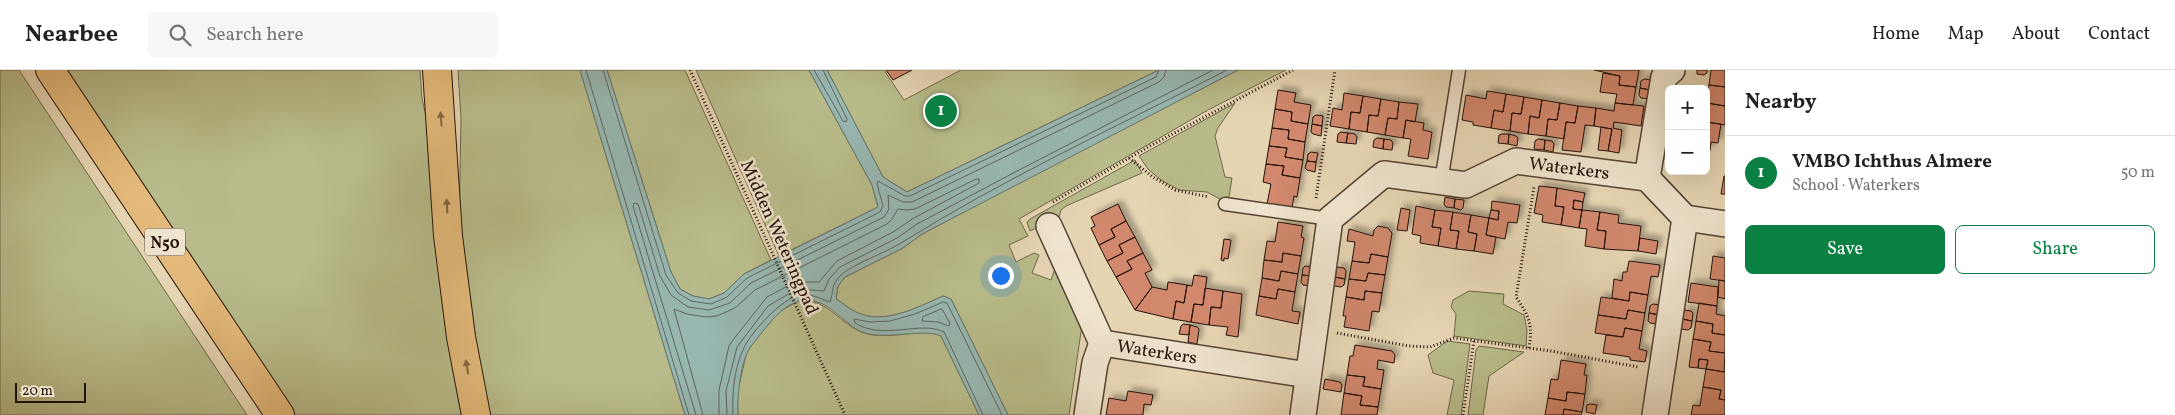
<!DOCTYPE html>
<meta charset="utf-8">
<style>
body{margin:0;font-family:Vollkorn,serif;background:#f6f6f6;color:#202124}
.controls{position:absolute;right:15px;top:15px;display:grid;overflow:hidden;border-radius:8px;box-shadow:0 5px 20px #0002}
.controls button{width:45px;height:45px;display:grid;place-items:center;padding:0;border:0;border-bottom:1px solid #e0e0e0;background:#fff;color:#202124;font:25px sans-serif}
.scale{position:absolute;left:15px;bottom:12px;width:71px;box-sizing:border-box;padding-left:5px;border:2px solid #241209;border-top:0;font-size:14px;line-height:18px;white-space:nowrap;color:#241209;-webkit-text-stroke:4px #efe4ce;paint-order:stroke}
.you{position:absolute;left:1000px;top:205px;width:18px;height:18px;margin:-12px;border:4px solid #fff;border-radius:50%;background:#1a73e8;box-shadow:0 0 0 8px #1a73e833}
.badge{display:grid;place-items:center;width:32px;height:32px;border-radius:50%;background:#0b8043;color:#fff;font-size:16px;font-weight:700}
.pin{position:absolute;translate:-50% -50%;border:2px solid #fff;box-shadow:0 1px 5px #0006}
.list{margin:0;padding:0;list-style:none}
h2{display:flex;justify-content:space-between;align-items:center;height:65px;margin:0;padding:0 20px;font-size:21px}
h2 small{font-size:16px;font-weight:400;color:#757577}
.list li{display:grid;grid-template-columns:32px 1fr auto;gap:15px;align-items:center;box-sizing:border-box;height:75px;padding:0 20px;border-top:1px solid #e0e0e0}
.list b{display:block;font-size:19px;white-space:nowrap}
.list p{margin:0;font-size:16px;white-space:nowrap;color:#757577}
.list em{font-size:16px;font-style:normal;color:#757577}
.actions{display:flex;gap:10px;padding:15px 20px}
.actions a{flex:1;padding:11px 0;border:1px solid #0b8043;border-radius:8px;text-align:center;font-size:18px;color:#0b8043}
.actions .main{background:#0b8043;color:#fff}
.icon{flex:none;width:28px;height:28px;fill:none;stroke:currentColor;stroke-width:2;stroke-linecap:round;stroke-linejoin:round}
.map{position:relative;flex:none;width:1725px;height:345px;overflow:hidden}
header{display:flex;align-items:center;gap:30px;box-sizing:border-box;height:70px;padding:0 25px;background:#fff;border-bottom:1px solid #e0e0e0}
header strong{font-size:24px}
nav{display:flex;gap:28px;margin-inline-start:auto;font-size:18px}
.search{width:350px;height:45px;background:#f6f6f6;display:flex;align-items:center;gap:12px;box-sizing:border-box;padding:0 18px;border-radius:8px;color:#757577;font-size:19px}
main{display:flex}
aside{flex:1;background:#fff}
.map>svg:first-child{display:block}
</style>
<header>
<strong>Nearbee</strong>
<div class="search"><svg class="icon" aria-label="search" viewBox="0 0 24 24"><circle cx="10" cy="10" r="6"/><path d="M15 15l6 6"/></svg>Search here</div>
<nav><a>Home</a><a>Map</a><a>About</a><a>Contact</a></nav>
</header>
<main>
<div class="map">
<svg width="1725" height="345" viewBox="0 0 1725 345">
<defs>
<filter id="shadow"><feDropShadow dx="4.5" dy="-4.5" stdDeviation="2.5" flood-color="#0004"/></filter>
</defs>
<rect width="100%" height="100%" fill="#e6d5b3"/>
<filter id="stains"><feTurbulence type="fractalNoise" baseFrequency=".004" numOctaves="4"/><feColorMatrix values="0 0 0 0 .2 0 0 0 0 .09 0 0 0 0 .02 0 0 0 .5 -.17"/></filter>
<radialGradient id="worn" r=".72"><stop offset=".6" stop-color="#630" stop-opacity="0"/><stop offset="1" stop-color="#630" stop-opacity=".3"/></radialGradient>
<path fill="#b8bc8a" stroke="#6e674a" d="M 0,0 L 19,0 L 247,345 L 0,345 Z
M 58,0 L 420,0 L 422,29 L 441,110 L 467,345 L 286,345 Z
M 458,0 L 580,0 L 685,345 L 483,345 L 459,160 L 461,48 Z
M 607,0 L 685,0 L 771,190 L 744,204 L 724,223 L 709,229 L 693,226 L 680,219 L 671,202 Z
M 696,0 L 809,0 L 872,115 L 878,137 L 779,186 Z
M 827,0 L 884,0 L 904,30 L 961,0 L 1159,0 L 907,122 L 883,107 Z
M 1238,0 L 1286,0 L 1208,40 L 1019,149 L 1028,166 L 1009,175 L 1016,192 L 1034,183 L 1039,185 L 1032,203 L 1051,210 L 1057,193 L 1082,255 L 1069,345 L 1008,345 L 951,229 L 943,226 C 919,237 883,256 856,242 C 849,239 843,233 836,229 L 838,216 L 845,207 L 903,178 L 922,164 L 1024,110 Z
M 1235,33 L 1218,58 L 1215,66 L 1225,107 L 1232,108 L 1229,127 L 1227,130 L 1223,131 L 1207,122 L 1179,120 L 1161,110 L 1148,99 L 1139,86 Z
M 1135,90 L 1142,103 L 1066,136 L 1061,140 L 1059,147 L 1030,161 L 1027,152 L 1030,149 Z
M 1469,221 L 1504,224 L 1503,234 L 1524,245 L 1527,260 L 1526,276 L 1454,266 L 1456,244 L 1451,237 L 1453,230 Z
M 800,230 C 830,230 839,254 864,263 C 888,271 923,257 941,266 L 979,345 L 738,345 L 737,324 L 747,281 L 777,243 Z
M 1447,271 L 1470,274 L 1461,345 L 1447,345 L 1454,310 L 1433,303 L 1428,285 Z
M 1479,276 L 1524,282 L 1489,306 L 1483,345 L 1468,345 L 1476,280 Z"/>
<path fill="#97b8b2" stroke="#69766e" d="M 580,0 L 607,0 L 671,202 L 680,219 L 693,226 L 709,229 L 724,223 L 744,204 L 878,137 L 872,115 L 809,0 L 827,0 L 883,107 L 907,122 L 1159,0 L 1238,0 L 922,164 L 903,178 L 845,207 L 838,216 L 836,229 C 843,233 849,239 856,242 C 883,256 918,237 943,226 L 951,229 L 1008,345 L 979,345 L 941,266 C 925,258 888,270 865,263 C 846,257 834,235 814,231 C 789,226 773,249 759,266 C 756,271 750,276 748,281 C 740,296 737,328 738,345 L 685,345 Z"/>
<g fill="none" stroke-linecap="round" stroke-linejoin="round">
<path stroke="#5e655e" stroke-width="1" d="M 586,0 L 689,345
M 603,0 L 666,205 L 678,223 L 691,231 L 711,234 L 727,227 L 747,208 L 880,142 L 883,136 L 877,114 L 878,111 L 905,126 L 910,126 L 1156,7 L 1159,0
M 814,0 L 843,51 L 846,52 L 847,49 L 823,0
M 942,239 L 950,253 L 949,256 L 938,252 L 922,251 L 923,247 Z
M 696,345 L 633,136 L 634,133 L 638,134 L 660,206 L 671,225 L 688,237 L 709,240 L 730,233 L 751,213 L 884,147 L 889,139 L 888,125 L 903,132 L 912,132 L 1159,12 L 1164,7 L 1166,0
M 703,345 L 674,239 L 687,244 L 706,247 L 717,246 L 735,238 L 755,220 L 887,154 L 892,149 L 898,139 L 907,140 L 915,139 L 976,109 L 979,109 L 979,113 L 914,148 L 893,162 L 837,191 L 819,212 L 795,212 L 767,227 L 733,270 L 729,276 L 719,320 L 719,345
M 727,345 L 726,321 L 737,277 L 768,236 L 797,219 L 824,221 L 829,209 L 840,197 L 897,168 L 917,154 L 1019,100 L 1213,0
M 733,345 C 732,324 734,299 743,280 C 749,264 782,228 800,225 C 812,223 820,229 830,232 C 834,221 830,216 841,205 C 851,195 887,182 901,173 C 1005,108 1118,56 1227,0
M 983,345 L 944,262 C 920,250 884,271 855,253 L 854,249 L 870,252 L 890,251 L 915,244 L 943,232 L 947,233 L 1002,345"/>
</g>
<path fill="#d1886d" stroke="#241209" filter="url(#shadow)" d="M 886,0 L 912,0 L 893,10 Z
M 1594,0 L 1639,0 L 1636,17 L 1619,15 L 1620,6 Z
M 1697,0 L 1707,0 L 1707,3 L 1704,5 L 1697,4 Z
M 1711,0 L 1725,0 L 1725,17 L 1709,15 Z
M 1603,3 L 1620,6 L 1619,15 L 1636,17 L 1633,35 L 1615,33 L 1617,24 L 1600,22 Z
M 1644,9 L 1651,10 L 1650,20 L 1640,18 L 1641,11 Z
M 1709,15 L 1725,17 L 1725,36 L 1707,33 L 1706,34 Z
M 1640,18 L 1650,20 L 1648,29 L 1641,28 L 1639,25 Z
M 1278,20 L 1296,23 L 1294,32 L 1311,35 L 1308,54 L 1291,51 L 1292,42 L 1275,39 Z
M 1487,21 L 1506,24 L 1503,42 L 1494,40 L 1491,58 L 1473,55 L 1473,52 L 1462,50 L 1466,25 L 1486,29 Z
M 1344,23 L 1363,26 L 1360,43 L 1351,42 L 1349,59 L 1330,56 L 1333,38 L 1342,40 Z
M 1506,24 L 1524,27 L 1521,44 L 1512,43 L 1510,61 L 1491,58 L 1494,40 L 1503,42 Z
M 1363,26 L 1381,29 L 1378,46 L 1369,45 L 1367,62 L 1349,59 L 1351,42 L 1360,43 Z
M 1524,27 L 1542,30 L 1539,48 L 1530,46 L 1528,64 L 1510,61 L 1512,43 L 1521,44 Z
M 1381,29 L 1399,32 L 1397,49 L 1388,48 L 1385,65 L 1367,62 L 1369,45 L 1378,46 Z
M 1542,30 L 1560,33 L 1557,50 L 1548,49 L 1546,66 L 1528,64 L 1530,46 L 1539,48 Z
M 1399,32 L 1418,34 L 1415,52 L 1406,50 L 1403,68 L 1385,65 L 1388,48 L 1397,49 Z
M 1560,33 L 1578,36 L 1575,53 L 1566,52 L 1564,69 L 1546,66 L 1548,49 L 1557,50 Z
M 1615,33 L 1644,36 L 1641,56 L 1614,52 L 1613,58 L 1622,60 L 1619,83 L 1608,81 L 1612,59 L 1594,56 L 1596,38 L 1614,41 Z
M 1707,33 L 1725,36 L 1725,55 L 1706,52 Z
M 1578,36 L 1596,38 L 1594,56 L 1585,55 L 1581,82 L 1562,80 L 1566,52 L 1575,53 Z
M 1275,39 L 1292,42 L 1291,51 L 1308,54 L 1305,72 L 1288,69 L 1289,60 L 1272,58 Z
M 1316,45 L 1323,46 L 1322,56 L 1312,54 L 1313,47 Z
M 1406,50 L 1424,53 L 1423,60 L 1432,62 L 1428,89 L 1408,86 L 1411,69 L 1403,68 Z
M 1706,52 L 1721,54 L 1718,73 L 1711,72 L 1710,81 L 1706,80 Z
M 1312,54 L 1322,56 L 1321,66 L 1313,64 L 1311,62 Z
M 1601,57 L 1612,59 L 1608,81 L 1598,80 Z
M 1272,58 L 1289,60 L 1288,69 L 1305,72 L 1303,90 L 1285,87 L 1287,78 L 1269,76 Z
M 1341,62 L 1348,63 L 1346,73 L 1337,72 L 1338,64 Z
M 1348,63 L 1355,64 L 1357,67 L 1356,74 L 1346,73 Z
M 1502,64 L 1509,64 L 1508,74 L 1498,73 L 1499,65 Z
M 1509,64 L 1516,66 L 1518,68 L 1517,76 L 1508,74 Z
M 1377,68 L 1384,69 L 1383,79 L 1373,77 L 1374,70 Z
M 1384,69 L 1391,70 L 1393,73 L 1392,80 L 1383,79 Z
M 1538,69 L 1545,70 L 1544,80 L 1534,79 L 1535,71 Z
M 1545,70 L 1552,71 L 1554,74 L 1553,82 L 1544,80 Z
M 1269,76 L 1287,78 L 1285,87 L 1303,90 L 1300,108 L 1282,105 L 1284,96 L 1266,94 Z
M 1311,82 L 1318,83 L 1316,92 L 1307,91 L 1308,84 Z
M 1307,91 L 1316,92 L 1315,102 L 1307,100 L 1305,98 Z
M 1266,94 L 1284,96 L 1282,105 L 1300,108 L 1297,127 L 1294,126 L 1292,138 L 1267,134 L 1271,114 L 1263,112 Z
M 1724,106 L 1725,106 L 1725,124 L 1721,124 Z
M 1539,116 L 1557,118 L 1555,136 L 1564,137 L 1561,155 L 1542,152 L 1543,145 L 1534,143 Z
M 1557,118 L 1585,123 L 1583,132 L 1574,130 L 1573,139 L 1582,140 L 1579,158 L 1561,155 L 1564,137 L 1555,136 Z
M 1445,127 L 1455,129 L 1454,138 L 1446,137 L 1444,134 Z
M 1455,129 L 1464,130 L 1463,138 L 1461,140 L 1454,138 Z
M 1574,130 L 1583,132 L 1582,140 L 1600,142 L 1597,160 L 1606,161 L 1604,179 L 1585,176 L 1587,159 L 1579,158 L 1582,140 L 1573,139 Z
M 1492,131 L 1520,135 L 1517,153 L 1508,152 L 1505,169 L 1486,165 L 1489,148 L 1498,150 L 1499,141 L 1491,140 Z
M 1118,134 L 1126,151 L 1111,159 L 1115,167 L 1099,175 L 1091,158 L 1095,156 L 1091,147 Z
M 1416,136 L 1435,140 L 1432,157 L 1441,158 L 1438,176 L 1420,173 L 1421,166 L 1412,164 Z
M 1401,138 L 1410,140 L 1407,161 L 1397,160 Z
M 1435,140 L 1453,142 L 1450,160 L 1459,161 L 1456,179 L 1438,176 L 1441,158 L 1432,157 Z
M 1491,140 L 1499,141 L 1498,150 L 1489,148 L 1486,165 L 1496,167 L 1493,184 L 1474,181 L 1477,164 L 1468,162 L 1471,145 L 1489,148 Z
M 1453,142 L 1471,145 L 1468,162 L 1477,164 L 1474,181 L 1456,179 L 1459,161 L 1450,160 Z
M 1600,142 L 1619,145 L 1618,153 L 1641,156 L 1638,181 L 1604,179 L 1606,161 L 1597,160 Z
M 1126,151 L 1135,167 L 1119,175 L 1123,183 L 1107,191 L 1099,175 L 1115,167 L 1111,159 Z
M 1278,152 L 1303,156 L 1301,167 L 1304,168 L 1301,186 L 1283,183 L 1282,192 L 1264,190 L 1267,171 L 1275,172 Z
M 1378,156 L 1388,158 L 1392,163 L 1388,187 L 1371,184 L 1369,193 L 1352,191 L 1355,172 L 1347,171 L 1349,159 L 1373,166 L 1374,160 Z
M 1135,167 L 1143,183 L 1127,191 L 1132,199 L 1116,207 L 1107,191 L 1123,183 L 1119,175 Z
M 1640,168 L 1658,171 L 1656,184 L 1638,181 Z
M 1224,169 L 1231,170 L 1228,189 L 1224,188 L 1224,191 L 1221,190 Z
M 1143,183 L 1152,200 L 1145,203 L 1152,217 L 1135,240 L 1116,207 L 1132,199 L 1127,191 Z
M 1283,183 L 1301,186 L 1298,204 L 1281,201 L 1279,211 L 1262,208 L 1264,190 L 1282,192 Z
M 1371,184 L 1388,187 L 1385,205 L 1368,203 L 1366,211 L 1349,209 L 1352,191 L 1369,193 Z
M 1713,186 L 1725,188 L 1725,211 L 1710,209 Z
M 1629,191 L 1660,195 L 1658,207 L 1651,206 L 1648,225 L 1630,222 L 1629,231 L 1612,228 L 1614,209 L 1622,211 L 1623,202 L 1627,202 Z
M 1305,196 L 1313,197 L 1312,206 L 1302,205 L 1303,198 Z
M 1337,197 L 1344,198 L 1346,201 L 1345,209 L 1335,207 Z
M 1281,201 L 1298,204 L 1295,222 L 1278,219 L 1276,229 L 1259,226 L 1262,208 L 1279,211 Z
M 1368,203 L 1385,205 L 1382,223 L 1365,221 L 1364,230 L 1346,227 L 1349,209 L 1366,211 Z
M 1194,205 L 1207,207 L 1203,235 L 1194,234 L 1191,252 L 1173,249 L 1176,231 L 1184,233 L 1187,215 L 1192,216 Z
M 1302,205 L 1312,206 L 1310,216 L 1303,215 L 1301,212 Z
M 1335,207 L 1345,209 L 1344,215 L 1341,217 L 1334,216 Z
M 1719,210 L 1725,211 L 1725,229 L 1718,227 Z
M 1168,212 L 1187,215 L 1184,233 L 1176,231 L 1173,249 L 1135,240 L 1152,217 L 1167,220 Z
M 1691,213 L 1718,217 L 1717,236 L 1688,232 Z
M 1205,218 L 1223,221 L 1221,238 L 1211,237 L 1209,255 L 1191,252 L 1194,234 L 1203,235 Z
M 1278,219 L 1295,222 L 1292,241 L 1300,242 L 1298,254 L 1256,245 L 1259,226 L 1276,229 Z
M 1223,221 L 1242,224 L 1238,267 L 1226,265 L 1228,257 L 1209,255 L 1211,237 L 1221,238 Z
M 1365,221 L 1382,223 L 1379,242 L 1372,241 L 1369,261 L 1344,257 L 1346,246 L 1343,246 L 1346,227 L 1364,230 Z
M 1630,222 L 1648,225 L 1645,243 L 1628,240 L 1626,249 L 1598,245 L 1601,227 L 1629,231 Z
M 1699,233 L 1717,236 L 1716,244 L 1725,246 L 1725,265 L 1712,263 L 1713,254 L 1696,251 Z
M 1653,234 L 1660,235 L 1659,245 L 1649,243 L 1650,236 Z
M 1628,240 L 1645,243 L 1642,261 L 1625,258 L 1623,267 L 1595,263 L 1598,245 L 1626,249 Z
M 1684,240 L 1691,241 L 1693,243 L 1692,251 L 1682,249 Z
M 1649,243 L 1659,245 L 1657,254 L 1650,253 L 1648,251 Z
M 1682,249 L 1692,251 L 1691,258 L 1688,260 L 1681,259 Z
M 1696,251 L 1713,254 L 1712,263 L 1725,265 L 1725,283 L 1709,281 L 1711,272 L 1693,269 Z
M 1183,254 L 1190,255 L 1189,265 L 1179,264 L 1181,256 Z
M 1190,255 L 1197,257 L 1199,259 L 1197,274 L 1188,272 Z
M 1625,258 L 1642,261 L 1639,279 L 1647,281 L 1645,292 L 1630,290 L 1630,287 L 1603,283 L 1606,265 L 1623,267 Z
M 1693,269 L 1711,272 L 1709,281 L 1725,283 L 1724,302 L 1706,299 L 1708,290 L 1699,289 L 1698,298 L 1689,297 Z
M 1355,275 L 1392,281 L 1395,285 L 1394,293 L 1378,290 L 1377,299 L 1384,300 L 1381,319 L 1363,316 L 1365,307 L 1347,305 L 1350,286 L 1353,286 Z
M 1699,289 L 1708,290 L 1706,299 L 1725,302 L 1725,330 L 1719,329 L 1721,320 L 1703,317 L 1706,299 L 1698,298 Z
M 1561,290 L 1586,294 L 1584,305 L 1587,305 L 1585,324 L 1567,322 L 1566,331 L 1548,328 L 1551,309 L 1558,310 Z
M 1347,305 L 1365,307 L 1363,316 L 1381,319 L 1378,337 L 1360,335 L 1362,326 L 1344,323 Z
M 1325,309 L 1340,312 L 1342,315 L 1341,322 L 1323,319 Z
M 1703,317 L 1721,320 L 1719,329 L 1725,330 L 1725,345 L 1691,345 L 1693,335 L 1700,336 Z
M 1128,321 L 1153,325 L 1151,335 L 1144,334 L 1143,345 L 1106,345 L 1109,328 L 1126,331 Z
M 1567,322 L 1585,324 L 1582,342 L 1564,339 L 1563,345 L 1545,345 L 1548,328 L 1566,331 Z
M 1344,323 L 1362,326 L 1360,335 L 1378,337 L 1377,345 L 1341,345 Z
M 1590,334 L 1597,335 L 1595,344 L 1586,342 L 1587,335 Z
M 1564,339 L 1582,342 L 1581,345 L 1563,345 Z"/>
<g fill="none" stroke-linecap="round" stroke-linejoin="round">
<g stroke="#544334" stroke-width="15">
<path id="service" d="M 1441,112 L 1459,0
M 1225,134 L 1330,149"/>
</g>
<g stroke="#544334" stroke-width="28">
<g id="minor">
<path d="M 1647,108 L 1664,7 L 1672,0"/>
<path id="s1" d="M 1049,156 L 1102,273 L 1308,305"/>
<path d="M 1087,345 L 1095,293 L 1102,273"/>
<path id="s2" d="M 1303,345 L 1330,149 L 1384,104 L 1466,115 L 1516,91 L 1647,108 L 1685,148 L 1725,154"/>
<path d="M 1655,345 L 1685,148"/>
</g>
</g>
<g stroke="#241209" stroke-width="30">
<path id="trunk" d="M 50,0 L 280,345
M 437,0 L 448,166 L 461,267 L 476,345"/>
</g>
<path stroke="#241209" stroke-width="3" stroke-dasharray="1 2.5" stroke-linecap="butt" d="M 690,0 L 845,345
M 1129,88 L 1153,107 L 1175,120 L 1209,127
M 1316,128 L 1335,0
M 1053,132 L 1150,76 L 1293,0
M 1337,263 L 1409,276 L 1430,277 L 1454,268 L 1551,281 L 1638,297
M 1529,278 C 1533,255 1529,246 1516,227 L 1534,117
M 1463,345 L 1474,271"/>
<use href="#service" stroke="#efe4ce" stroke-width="12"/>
<use href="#minor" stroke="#efe4ce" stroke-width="25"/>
<use href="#trunk" stroke="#e3ba7a" stroke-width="28"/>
</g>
<defs><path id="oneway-solid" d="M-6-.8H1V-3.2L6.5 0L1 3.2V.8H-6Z" transform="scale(1.25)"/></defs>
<g fill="#846642">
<use href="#oneway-solid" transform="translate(441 49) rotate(-95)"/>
<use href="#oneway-solid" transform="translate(447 136) rotate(-93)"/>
<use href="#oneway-solid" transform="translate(467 297) rotate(-100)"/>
</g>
<g text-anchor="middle" stroke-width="5" stroke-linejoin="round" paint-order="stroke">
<rect fill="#efe4ce" stroke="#615144" stroke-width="1" x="145" y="158.5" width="40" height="27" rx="4"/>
<g font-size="16" font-weight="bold" fill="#241209">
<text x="165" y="178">N50</text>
</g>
<g font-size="18" fill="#241209" stroke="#efe4ce">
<text dy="6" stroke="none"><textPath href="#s2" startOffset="460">Waterkers</textPath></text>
<text transform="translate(780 167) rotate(66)" y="6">Midden Weteringpad</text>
<text dy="6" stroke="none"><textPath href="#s1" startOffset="184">Waterkers</textPath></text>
</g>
</g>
<rect width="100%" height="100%" filter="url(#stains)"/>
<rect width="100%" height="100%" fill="url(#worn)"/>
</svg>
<div class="controls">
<button>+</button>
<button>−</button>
</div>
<div class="scale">20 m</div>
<div class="you"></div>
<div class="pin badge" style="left:941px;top:41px">1</div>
</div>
<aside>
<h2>Nearby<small></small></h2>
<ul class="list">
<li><span class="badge">1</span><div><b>VMBO Ichthus Almere</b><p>School · Waterkers</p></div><em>50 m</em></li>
</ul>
<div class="actions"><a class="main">Save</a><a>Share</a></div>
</aside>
</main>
